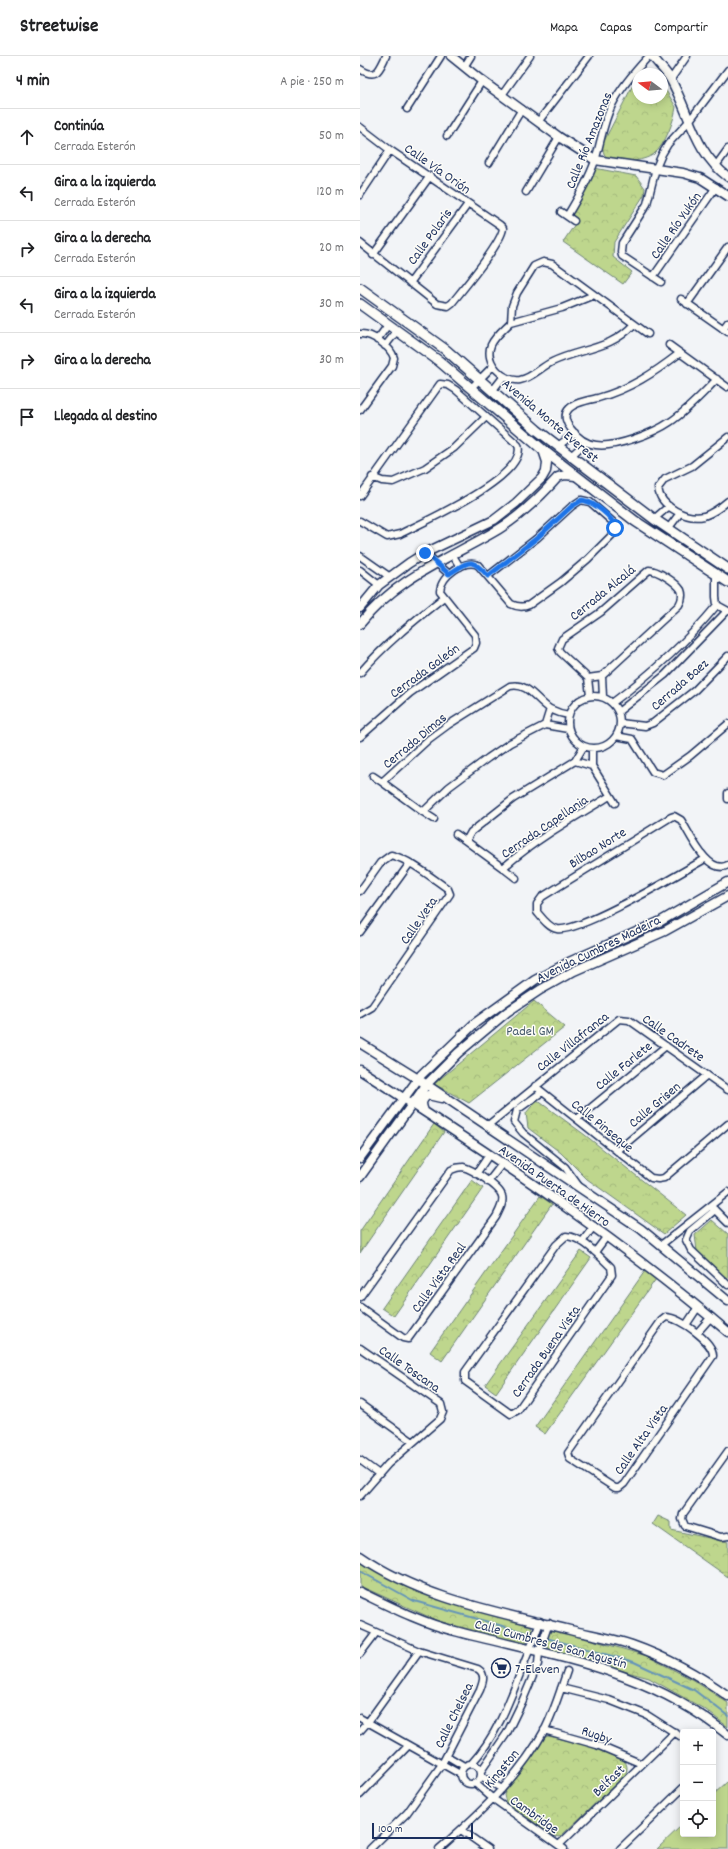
<!DOCTYPE html>
<html lang="es">
<meta charset="utf-8">
<style>
body{margin:0;font-family:Dekko,sans-serif;background:#f2f2f2;color:#202124}
.controls{position:absolute;right:12px;bottom:12px;display:grid;overflow:hidden;border-radius:4px;box-shadow:0 2px 10px #0003}
.controls button{width:36px;height:36px;display:grid;place-items:center;padding:0;border:0;border-bottom:1px solid #e0e0e0;background:#fff;color:#202124;font:20px sans-serif}
.compass{position:absolute;left:272px;top:12px;width:36px;height:36px;border-radius:50%;background:#fff;box-shadow:0 2px 10px #0003;rotate:286deg}
.scale{position:absolute;left:12px;bottom:10px;width:101px;box-sizing:border-box;padding-left:4px;border:2px solid #1b2f5e;border-top:0;font-size:11px;line-height:14px;white-space:nowrap;color:#1b2f5e;-webkit-text-stroke:3px #fdfcf7;paint-order:stroke}
.stop{position:absolute;width:12px;height:12px;margin:-9px;border:3px solid #1a73e8;border-radius:50%;background:#fff}
.stop.end{background:#1a73e8;border-color:#fff;box-shadow:0 1px 4px #0008}
.list{margin:0;padding:0;list-style:none}
h2{display:flex;justify-content:space-between;align-items:center;height:52px;margin:0;padding:0 16px;font-size:17px}
h2 small{font-size:13px;font-weight:400;color:#757577}
.list li{display:grid;grid-template-columns:26px 1fr auto;gap:12px;align-items:center;box-sizing:border-box;height:56px;padding:0 16px;border-top:1px solid #e0e0e0}
.list b{display:block;font-size:15px;white-space:nowrap}
.list p{margin:0;font-size:13px;white-space:nowrap;color:#757577}
.list em{font-size:13px;font-style:normal;color:#757577}
.icon{flex:none;width:22px;height:22px;fill:none;stroke:currentColor;stroke-width:2;stroke-linecap:round;stroke-linejoin:round}
.map{position:relative;flex:none;width:368px;height:1793px;overflow:hidden}
header{display:flex;align-items:center;gap:24px;box-sizing:border-box;height:56px;padding:0 20px;background:#fff;border-bottom:1px solid #e0e0e0}
header strong{font-size:19px}
nav{display:flex;gap:22px;margin-inline-start:auto;font-size:14px}
main{display:flex}
aside{flex:1;background:#fff}
.map>svg:first-child{display:block}
</style>
<header>
<strong>Streetwise</strong>
<nav><a>Mapa</a><a>Capas</a><a>Compartir</a></nav>
</header>
<main>
<aside>
<h2>4 min<small>A pie · 250 m</small></h2>
<ul class="list">
<li><svg class="icon" aria-label="ahead" viewBox="0 0 24 24"><path d="M12 20V5M6 11l6-6 6 6"/></svg><div><b>Continúa</b><p>Cerrada Esterón</p></div><em>50 m</em></li>
<li><svg class="icon" aria-label="left" viewBox="0 0 24 24"><path d="M17 20v-9H6M10 6l-5 5 5 5"/></svg><div><b>Gira a la izquierda</b><p>Cerrada Esterón</p></div><em>120 m</em></li>
<li><svg class="icon" aria-label="right" viewBox="0 0 24 24"><path d="M7 20v-9h11M14 6l5 5-5 5"/></svg><div><b>Gira a la derecha</b><p>Cerrada Esterón</p></div><em>20 m</em></li>
<li><svg class="icon" aria-label="left" viewBox="0 0 24 24"><path d="M17 20v-9H6M10 6l-5 5 5 5"/></svg><div><b>Gira a la izquierda</b><p>Cerrada Esterón</p></div><em>30 m</em></li>
<li><svg class="icon" aria-label="right" viewBox="0 0 24 24"><path d="M7 20v-9h11M14 6l5 5-5 5"/></svg><div><b>Gira a la derecha</b></div><em>30 m</em></li>
<li><svg class="icon" aria-label="arrive" viewBox="0 0 24 24"><path d="M6 21V4h12l-3 4 3 4H6"/></svg><div><b>Llegada al destino</b></div></li>
</ul>
</aside>
<div class="map">
<svg width="368" height="1793" viewBox="0 0 368 1793">
<defs>
<pattern id="forest-crowns" width="20" height="18" patternUnits="userSpaceOnUse"><rect width="20" height="18" fill="#bed68d"/><path d="M2 6a3 3 0 1 1 6 0M12 15a3 3 0 1 1 6 0" fill="none" stroke="#a3b87c"/></pattern>
</defs>
<rect width="100%" height="100%" fill="#f2f4f7"/>
<filter id="ink" filterUnits="userSpaceOnUse"><feTurbulence type="fractalNoise" baseFrequency=".025" numOctaves="2"/><feDisplacementMap in="SourceGraphic" scale="8" xChannelSelector="R" yChannelSelector="G"/><feConvolveMatrix kernelMatrix="1 2 1 2 8 2 1 2 1" color-interpolation-filters="sRGB"/></filter>
<g filter="url(#ink)">
<path fill="#bed68d" stroke="#6c8276" d="M 368,1725 L 368,1793 L 297,1793 L 323,1768 L 323,1778 L 353,1778 L 353,1739 Z"/>
<path fill="url(#forest-crowns)" stroke="#6c8276" d="M 278,19 L 278,42 L 302,42 L 302,28 L 316,51 C 314,65 305,89 294,98 C 285,105 255,110 246,101 C 243,97 243,94 242,89 Z
M 234,112 L 276,120 L 285,132 L 284,139 L 254,186 L 253,201 L 272,216 L 263,228 L 203,186 L 217,165 L 208,158 Z
M 174,945 L 205,971 L 109,1047 L 74,1028 Z
M 177,1044 L 225,1079 L 326,1159 L 304,1178 L 227,1123 L 201,1097 L 168,1072 L 166,1057 Z
M 74,1068 L 84,1076 L 0,1197 L 0,1175 Z
M 112,1124 L 123,1132 L 34,1260 L 22,1252 Z
M 180,1140 L 192,1148 L 82,1305 L 70,1296 Z
M 352,1164 L 368,1178 L 368,1224 L 337,1195 L 335,1179 Z
M 221,1195 L 231,1202 L 136,1337 L 125,1329 Z
M 285,1215 L 296,1223 L 185,1378 L 175,1371 Z
M 298,1460 L 311,1466 L 311,1474 L 368,1486 L 368,1521 L 293,1468 Z
M 0,1504 L 41,1528 L 104,1551 L 170,1568 L 173,1574 L 173,1580 L 165,1588 L 78,1565 L 0,1530 Z
M 192,1574 L 198,1574 L 287,1600 L 333,1624 L 368,1647 L 368,1671 L 346,1654 L 289,1622 L 191,1595 L 185,1588 L 185,1583 Z
M 188,1680 C 201,1682 258,1697 265,1706 C 268,1710 267,1714 266,1718 L 200,1781 L 194,1780 L 146,1747 L 144,1739 L 146,1734 L 183,1682 Z"/>
<g fill="none" stroke-linecap="round" stroke-linejoin="round">
<path stroke="#6494b9" stroke-width="2" d="M 0,1515 L 54,1545 L 171,1578
M 186,1582 L 274,1606 L 334,1634 L 368,1660"/>
<g stroke="#1b2f5e" stroke-width="9">
<path id="minor" d="M 104,11 L 111,0
M 0,13 C 17,24 19,14 26,0
M 311,23 L 327,0
M 142,39 L 170,0
M 47,53 L 81,0
M 178,66 L 229,0
M 0,71 L 30,94 L 140,169 L 143,172 C 142,187 103,233 92,247 L 88,250 L 77,248 L 0,187
M 87,80 L 122,25
M 129,107 L 162,53
M 355,111 L 368,93
M 166,136 L 199,81
M 0,139 L 30,94
M 201,156 L 214,165
M 207,160 C 218,142 228,125 235,105 C 241,86 243,67 252,49 C 261,31 275,15 289,0
M 13,199 L 70,120
M 293,221 L 356,131
M 301,226 L 262,200 L 261,196 L 262,187 L 287,148 L 296,112 L 302,98 L 308,88 L 330,64 L 368,14
M 50,227 L 108,148
M 321,243 L 368,276
M 327,248 L 368,191
M 151,266 C 144,273 135,280 131,289 C 124,306 143,326 160,324 C 172,322 181,311 192,306 C 221,292 251,294 274,268
M 151,266 L 152,250 L 157,237 L 174,210 L 183,206 L 192,208 L 288,278
M 151,266 L 202,252 L 234,239
M 363,273 L 368,266
M 0,278 C 12,277 31,291 34,302 L 32,310 L 0,354
M 17,284 L 28,269
M 309,289 L 367,331
M 25,290 L 37,275
M 320,297 C 294,317 270,333 238,342 C 229,344 214,346 208,354 C 203,360 207,368 211,373 C 217,381 226,388 236,389 C 255,392 294,377 310,366 C 328,354 342,338 357,323
M 111,332 L 133,310
M 133,334 L 144,320
M 368,381 L 332,410 L 305,423 L 298,432 C 300,451 327,464 344,460 C 353,457 361,451 368,445
M 198,390 L 215,377
M 211,400 L 226,386
M 12,421 L 22,425 L 33,426 L 65,412 L 94,392 L 126,361
M 0,440 L 80,328 L 88,329 L 96,334 L 158,389 C 169,420 63,466 40,478 L 27,481 L 0,465
M 294,463 L 309,450
M 308,473 L 320,457
M 65,497 L 89,518
M 92,498 L 100,511
M 0,500 L 30,521
M 0,514 L 19,529
M 289,514 C 297,514 316,526 321,534 C 323,539 322,544 319,549 L 242,620 L 228,622 L 200,596 L 198,592 L 202,583 L 241,556 Z
M 356,519 L 356,541 L 357,549 L 368,555
M 0,617 C 25,588 54,565 84,541
M 242,620 L 243,641
M 228,622 L 230,640
M208 666a26 26 0 1 1 52 0a26 26 0 1 1-52 0Z
M 252,647 C 291,618 326,587 357,549
M 258,656 L 305,619 L 367,555
M 260,667 L 285,670 L 293,667 L 335,634 L 368,600
M 185,669 L 190,653
M 208,673 L 185,669 L 150,687 L 128,702 L 89,731 L 63,756 L 22,726 L 69,683 L 88,669 L 150,630 C 168,626 176,644 190,653 C 196,656 202,658 209,659
M 256,680 L 272,683 L 293,716 L 303,719 L 330,700 L 368,668
M 0,681 L 50,637 L 114,592 L 116,587 L 115,579 L 80,535 C 81,520 104,503 118,509 L 151,548 C 157,551 162,552 169,549 L 201,526 L 228,503 L 253,478 L 255,472 L 254,467 L 230,446 L 221,444 L 212,450 L 177,482 L 128,520
M 224,690 L 215,705 L 153,743 L 111,776 L 106,785 L 143,812 C 175,784 213,762 250,740
M 232,692 L 232,710 L 255,747
M 215,705 L 232,710
M 13,720 L 22,726
M 368,737 L 368,743
M 63,756 L 74,763
M 96,778 L 106,785
M 345,803 C 320,817 221,877 197,873 C 189,872 182,862 177,856 L 177,848 L 182,841 L 311,761 L 314,760 L 321,764 C 330,778 348,820 368,809
M 143,812 L 156,822
M 0,835 L 20,807 L 31,799 C 49,803 72,822 88,833 L 90,838 L 12,951 L 0,958
M 0,876 L 50,807
M 175,1030 L 291,1122 L 298,1123 L 304,1122 L 368,1068
M 182,1036 L 157,1054 L 154,1066 L 163,1077 L 205,1111 L 218,1129
M 217,1063 L 306,990
M 127,1070 L 259,963 L 269,964 L 368,1034
M 257,1095 L 347,1019
M 116,1118 L 129,1099
M 128,1126 L 142,1108
M 353,1152 L 368,1167
M 355,1154 L 330,1175 L 326,1184 L 331,1194 L 368,1229
M 206,1180 C 223,1181 239,1200 251,1211 L 252,1219 L 158,1354 L 151,1358 L 105,1325 L 105,1316 L 196,1189 Z
M 222,1186 L 234,1170
M 301,1189 L 368,1136
M 235,1196 L 247,1180
M 0,1241 L 91,1114 C 95,1112 98,1111 103,1111 C 112,1113 140,1131 142,1140 C 144,1147 139,1155 136,1161 L 48,1283 L 43,1282 L 0,1251
M 306,1261 C 320,1262 354,1286 353,1300 L 264,1428 L 259,1432 L 255,1432 L 210,1403 L 208,1397 L 301,1265 Z
M 326,1269 L 338,1251
M 337,1277 L 351,1261
M 0,1292 L 81,1348 L 83,1356 L 80,1363 L 28,1408 L 0,1440
M 0,1348 L 53,1386
M 368,1395 L 323,1458 L 322,1463 L 325,1470 L 361,1481 L 368,1480
M 0,1404 L 19,1418
M 0,1569 L 59,1595 L 118,1613 C 126,1618 123,1626 120,1634 L 82,1708 L 47,1757 L 10,1793
M 0,1598 L 16,1577
M 201,1632 L 249,1644 L 287,1659 L 323,1682
M 0,1662 L 100,1718
M 184,1674 L 237,1689 L 282,1708
M 0,1675 L 8,1666 L 59,1595
M 87,1700 L 104,1710
M101 1718a10 10 0 1 1 20 0a10 10 0 1 1-20 0Z
M 111,1708 C 138,1679 151,1641 165,1605 C 170,1592 176,1580 180,1565
M 121,1715 L 147,1677 L 162,1646 L 178,1608 L 179,1596 L 189,1567
M 121,1720 L 142,1733
M 116,1728 L 132,1742 L 204,1793
M 0,1739 L 48,1690
M 101,1774 L 128,1793
M 199,1789 L 315,1676
M 79,1793 C 118,1759 159,1721 184,1675 C 194,1656 200,1635 207,1615
M 260,1793 L 323,1732"/>
</g>
<g stroke="#1b2f5e" stroke-width="11">
<path id="tertiary" d="M 91,0 L 122,25 L 199,81 L 235,104 L 323,117 L 340,122 L 368,140
M 292,0 C 298,8 306,15 311,24 C 331,60 334,95 368,121
M 0,552 L 19,529 L 49,507 L 65,497 L 134,464 L 156,447 L 182,422 L 186,415 L 187,406 L 183,394
M 0,568 C 38,520 89,503 139,473 C 162,459 181,440 198,421 L 205,419 L 216,420
M 0,987 L 58,1023 L 281,1173 L 368,1245
M 0,1014 C 126,1095 253,1178 368,1276
M 64,1055 C 61,1048 61,1044 68,1039 L 81,1042
M 0,1102 L 61,1019 L 115,967 L 136,952 L 175,924 L 209,906 L 301,865 L 368,826
M 0,1121 L 66,1029 L 98,997 L 147,956 L 180,934 L 214,915 L 305,875 L 368,840
M 0,1500 C 62,1543 139,1556 210,1574 C 231,1579 252,1582 272,1589 C 306,1601 339,1619 368,1640
M 0,1536 C 31,1551 62,1567 95,1575 C 194,1601 286,1612 368,1679"/>
</g>
<g stroke="#1b2f5e" stroke-width="12">
<path id="secondary" d="M 0,232 L 86,294 L 177,374 L 211,400 L 294,463 L 368,513
M 0,248 L 79,305 L 183,394 L 275,465 L 368,526"/>
</g>
<use href="#minor" stroke="#fdfcf7" stroke-width="6"/>
<use href="#tertiary" stroke="#fdfcf7" stroke-width="8"/>
<use href="#secondary" stroke="#fdfcf7" stroke-width="9"/>
</g>
</g>
<g fill="none" stroke-linecap="round" stroke-linejoin="round" filter="url(#ink)">
<path stroke="#1a73e8" stroke-width="5" d="M 65,497 L 89,518 C 109,506 110,500 128,520 L 177,482 L 212,450 L 222,444 C 233,446 253,460 255,472"/>
</g>
<defs>
<g id="supermarket-ring" transform="scale(1)"><circle r="9.5" fill="#fdfcf7" stroke="#1b2f5e" stroke-width="1.5"/><path d="M-6-5.5h2.5l.6 2H6L4.5 2H-2.5L-4.4-4H-6ZM-1.5 3.2a1.3 1.3 0 1 0 .1 0ZM3 3.2a1.3 1.3 0 1 0 .1 0Z" fill="#1b2f5e"/></g>
</defs>
<g fill-rule="evenodd">
<use href="#supermarket-ring" x="141" y="1612"/>
</g>
<g text-anchor="middle" stroke-width="3" stroke-linejoin="round" paint-order="stroke">
<g font-size="14" fill="#1b2f5e" stroke="#fdfcf7">
<text transform="translate(228 84) rotate(-68)" y="5">Calle Río Amazonas</text>
<text transform="translate(78 112) rotate(35)" y="5">Calle Vía Orión</text>
<text transform="translate(315 169) rotate(-55)" y="5">Calle Río Yukón</text>
<text transform="translate(69 180) rotate(-54)" y="5">Calle Polaris</text>
<text transform="translate(191 364) rotate(40)" y="5">Avenida Monte Everest</text>
<text transform="translate(242 536) rotate(-39)" y="5">Cerrada Alcalá</text>
<text transform="translate(64 614) rotate(-36)" y="5">Cerrada Galeón</text>
<text transform="translate(319 628) rotate(-41)" y="5">Cerrada Baez</text>
<text transform="translate(54 684) rotate(-40)" y="5">Cerrada Dimas</text>
<text transform="translate(184 770) rotate(-34)" y="5">Cerrada Capellania</text>
<text transform="translate(237 791) rotate(-32)" y="5">Bilbao Norte</text>
<text transform="translate(58 864) rotate(-55)" y="5">Calle Veta</text>
<text transform="translate(238 892) rotate(-26)" y="5">Avenida Cumbres Madeira</text>
<text transform="translate(314 981) rotate(35)" y="5">Calle Cadrete</text>
<text transform="translate(212 985) rotate(-38)" y="5">Calle Villafranca</text>
<text transform="translate(263 1009) rotate(-39)" y="5">Calle Farlete</text>
<text transform="translate(294 1048) rotate(-40)" y="5">Calle Grisen</text>
<text transform="translate(243 1069) rotate(39)" y="5">Calle Pinseque</text>
<text transform="translate(195 1129) rotate(35)" y="5">Avenida Puerta de Hierro</text>
<text transform="translate(78 1221) rotate(-54)" y="5">Calle Vista Real</text>
<text transform="translate(185 1295) rotate(-55)" y="5">Cerrada Buena Vista</text>
<text transform="translate(50 1312) rotate(35)" y="5">Calle Toscana</text>
<text transform="translate(280 1383) rotate(-55)" y="5">Calle Alta Vista</text>
<text transform="translate(191 1587) rotate(15)" y="5">Calle Cumbres de San Agustín</text>
<text transform="translate(93 1659) rotate(-64)" y="5">Calle Chelsea</text>
<text transform="translate(237 1678) rotate(19)" y="5">Rugby</text>
<text transform="translate(141 1712) rotate(-50)" y="5">Kingston</text>
<text transform="translate(248 1724) rotate(-44)" y="5">Belfast</text>
<text transform="translate(175 1758) rotate(35)" y="5">Cambridge</text>
</g>
<g font-size="14" fill="#44596a" stroke="#fdfcf7">
<text x="170" y="979">Padel GM</text>
</g>
<g font-size="14" fill="#1b2f5e" stroke="#fdfcf7" text-anchor="start">
<text x="155" y="1617">7-Eleven</text>
</g>
</g>
</svg>
<div class="controls">
<button>+</button>
<button>−</button>
<button><svg class="icon" aria-label="locate" viewBox="0 0 24 24"><circle cx="12" cy="12" r="6"/><path d="M12 2v4M12 18v4M2 12h4M18 12h4"/></svg></button>
</div>
<svg class="compass" viewBox="-18 -18 36 36"><path d="M0-13l5 13h-10z" fill="#e53935"/><path d="M0 13l5-13h-10z" fill="#757577"/></svg>
<div class="scale">100 m</div>
<div class="stop" style="left:255px;top:472px"></div>
<div class="stop end" style="left:65px;top:497px"></div>
</div>
</main>
